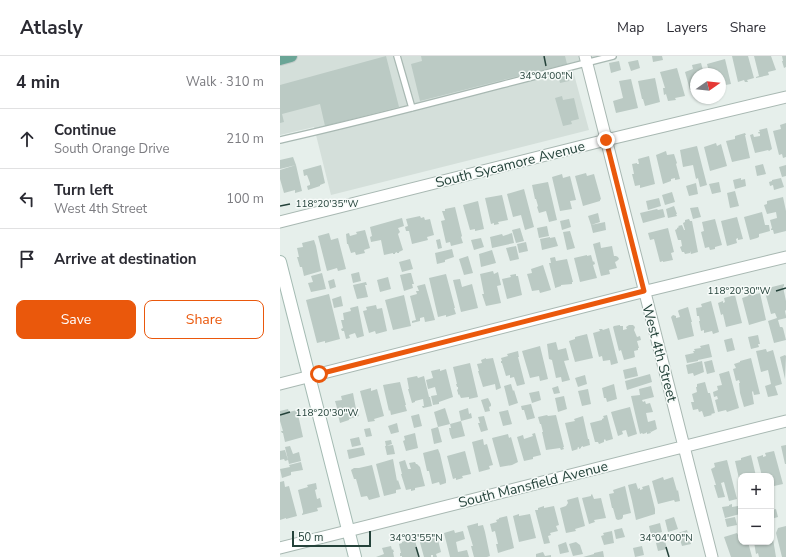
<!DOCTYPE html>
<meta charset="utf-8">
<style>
body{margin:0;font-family:"Nunito Sans",sans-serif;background:#f7f7f7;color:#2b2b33}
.controls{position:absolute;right:12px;bottom:12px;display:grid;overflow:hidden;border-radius:8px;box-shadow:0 1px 3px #0004}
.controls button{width:36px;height:36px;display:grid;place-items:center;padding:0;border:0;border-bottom:1px solid #e1e1e2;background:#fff;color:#2b2b33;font:20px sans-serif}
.compass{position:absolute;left:410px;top:12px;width:36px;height:36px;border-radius:50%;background:#fff;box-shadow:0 1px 3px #0004;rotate:76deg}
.scale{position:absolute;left:12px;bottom:10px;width:79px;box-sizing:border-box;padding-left:4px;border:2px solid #24423a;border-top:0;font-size:11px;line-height:14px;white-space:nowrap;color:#24423a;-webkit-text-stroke:3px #f7fbf9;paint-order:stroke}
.stop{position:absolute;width:12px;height:12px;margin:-9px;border:3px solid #ea580c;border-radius:50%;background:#fff}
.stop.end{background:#ea580c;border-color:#fff;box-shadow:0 1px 4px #0008}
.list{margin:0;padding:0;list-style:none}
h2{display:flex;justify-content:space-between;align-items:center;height:52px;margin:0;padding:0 16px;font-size:17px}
h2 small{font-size:13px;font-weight:400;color:#7c7c81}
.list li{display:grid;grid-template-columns:26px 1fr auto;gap:12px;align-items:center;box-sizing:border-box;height:60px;padding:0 16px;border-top:1px solid #e1e1e2}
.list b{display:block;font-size:15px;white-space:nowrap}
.list p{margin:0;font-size:13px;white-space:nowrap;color:#7c7c81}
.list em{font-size:13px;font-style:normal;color:#7c7c81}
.actions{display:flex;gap:8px;padding:12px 16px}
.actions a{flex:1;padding:9px 0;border:1px solid #ea580c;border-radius:8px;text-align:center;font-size:14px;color:#ea580c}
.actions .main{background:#ea580c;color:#fff}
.icon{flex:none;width:22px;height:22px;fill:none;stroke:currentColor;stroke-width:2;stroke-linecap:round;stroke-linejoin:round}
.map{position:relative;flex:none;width:506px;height:501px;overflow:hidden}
header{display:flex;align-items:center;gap:24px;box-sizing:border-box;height:56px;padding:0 20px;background:#fff;border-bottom:1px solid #e1e1e2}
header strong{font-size:19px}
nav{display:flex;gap:22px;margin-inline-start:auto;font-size:14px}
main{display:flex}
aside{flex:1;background:#fff}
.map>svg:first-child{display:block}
</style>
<header>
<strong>Atlasly</strong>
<nav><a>Map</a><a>Layers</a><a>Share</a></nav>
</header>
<main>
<aside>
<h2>4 min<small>Walk · 310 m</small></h2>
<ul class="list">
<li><svg class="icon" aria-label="ahead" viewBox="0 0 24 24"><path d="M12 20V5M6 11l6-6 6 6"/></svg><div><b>Continue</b><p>South Orange Drive</p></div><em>210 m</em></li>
<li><svg class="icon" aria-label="left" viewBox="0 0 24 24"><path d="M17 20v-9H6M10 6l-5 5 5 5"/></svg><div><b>Turn left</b><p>West 4th Street</p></div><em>100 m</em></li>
<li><svg class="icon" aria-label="arrive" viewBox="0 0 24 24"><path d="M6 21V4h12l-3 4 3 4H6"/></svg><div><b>Arrive at destination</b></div></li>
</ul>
<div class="actions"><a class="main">Save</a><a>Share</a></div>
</aside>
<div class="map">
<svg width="506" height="501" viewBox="0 0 506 501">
<rect width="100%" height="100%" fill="#e6efeb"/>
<path fill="#d4dfda" d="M 0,0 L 318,0 L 291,7 L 309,74 L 51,139 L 34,71 L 0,79 Z"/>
<path fill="#bbcac4" d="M 106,0 L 119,51 L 45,70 L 40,48 L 2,58 L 4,66 L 0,67 L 0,29 Z
M 141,0 L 285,0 L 287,8 L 140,45 L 131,8 L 142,5 Z
M 372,0 L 382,0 L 383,4 L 373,6 Z
M 452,0 L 468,0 L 474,22 L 467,24 L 468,26 L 465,26 L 464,24 L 458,26 Z
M 474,0 L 491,0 L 496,14 L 488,16 L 489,19 L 476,22 L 476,21 L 479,20 Z
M 502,0 L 506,0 L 506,11 L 504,12 L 502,5 L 503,5 Z
M 445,3 L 451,28 L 440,30 L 440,18 L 430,18 L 429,16 L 427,8 Z
M 358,4 L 360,12 L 351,15 L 348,6 Z
M 339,5 L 341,14 L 331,17 L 329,7 Z
M 421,7 L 424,18 L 416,18 L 416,30 L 413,31 L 414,33 L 410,34 L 405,16 L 413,13 L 412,9 Z
M 397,12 L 405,40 L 395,42 L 396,44 L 388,45 L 386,38 L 384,39 L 383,32 L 385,32 L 380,16 Z
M 287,17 L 289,25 L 280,27 L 278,19 Z
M 375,22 L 380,46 L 365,50 L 363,43 L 362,43 L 358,25 Z
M 351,23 L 358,52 L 336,57 L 333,45 L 343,42 L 339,25 Z
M 282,40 L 283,44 L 294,42 L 299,63 L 291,65 L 292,68 L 283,70 L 275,42 Z
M 506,67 L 506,101 L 503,102 L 502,98 L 499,99 L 493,75 L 501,73 L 500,69 Z
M 487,72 L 492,93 L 489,95 L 488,94 L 475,97 L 470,79 L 473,78 L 474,81 L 480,80 L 480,77 L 479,78 L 478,76 L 480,76 L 479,74 Z
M 465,77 L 466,79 L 465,79 L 470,102 L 452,106 L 446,85 L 455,83 L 455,80 Z
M 436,87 L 437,90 L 441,88 L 447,110 L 430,115 L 424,91 Z
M 417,90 L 427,129 L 420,131 L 418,122 L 416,123 L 413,109 L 403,111 L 400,94 Z
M 386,95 L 387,99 L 394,98 L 397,107 L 396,108 L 400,123 L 395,124 L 395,122 L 391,123 L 391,125 L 383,128 L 376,99 Z
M 369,100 L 375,128 L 360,132 L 360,129 L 355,130 L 352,118 L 354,118 L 352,108 L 357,107 L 357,108 L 359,108 L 358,103 Z
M 13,101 L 16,109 L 0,113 L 0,104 Z
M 483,108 L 486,118 L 477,120 L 475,110 Z
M 16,109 L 22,135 L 15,137 L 15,134 L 4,137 L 0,123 L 0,114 Z
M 41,109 L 45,127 L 40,129 L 40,130 L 28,134 L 27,130 L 30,129 L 30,127 L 27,119 L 24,120 L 23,114 Z
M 506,109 L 506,120 L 502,121 L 499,111 Z
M 306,117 L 307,120 L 314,118 L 321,143 L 320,144 L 320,145 L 303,150 L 295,120 Z
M 282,118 L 283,122 L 290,120 L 296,144 L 290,145 L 292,153 L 280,155 L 272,121 Z
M 461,122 L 461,124 L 465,123 L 466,130 L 455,133 L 453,124 Z
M 501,122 L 504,131 L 494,134 L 493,129 L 490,130 L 489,126 L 492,125 L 492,124 Z
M 268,126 L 277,164 L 269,166 L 266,155 L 259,157 L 257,151 L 258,150 L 256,143 L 255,143 L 252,129 Z
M 439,126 L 441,136 L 432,138 L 429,128 Z
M 416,127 L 418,138 L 409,140 L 406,130 Z
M 244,133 L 254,171 L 245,174 L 241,159 L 233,161 L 227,138 Z
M 455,135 L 459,150 L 450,152 L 447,137 Z
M 392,136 L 395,146 L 385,149 L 382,139 Z
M 222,139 L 228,164 L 218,166 L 219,168 L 214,169 L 214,167 L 211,168 L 205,142 Z
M 503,141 L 506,155 L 506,175 L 494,178 L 493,174 L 491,174 L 491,173 L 492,172 L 490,164 L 497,162 L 496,156 L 487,158 L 484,149 L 487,148 L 487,145 Z
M 379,142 L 381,150 L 368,154 L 366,145 Z
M 198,145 L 204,173 L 195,175 L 195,173 L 190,174 L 183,149 Z
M 394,150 L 397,158 L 396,158 L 397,160 L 388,162 L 386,153 Z
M 175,151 L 182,180 L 181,181 L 183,187 L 171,190 L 170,186 L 166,187 L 161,165 L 165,164 L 162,155 L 165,155 L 165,153 Z
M 418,151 L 421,161 L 413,163 L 410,152 Z
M 377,153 L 378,154 L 383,153 L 385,161 L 363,167 L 360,157 Z
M 482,156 L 485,169 L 489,169 L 490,175 L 479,178 L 479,181 L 477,182 L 470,184 L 464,161 Z
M 318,157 L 320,166 L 311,169 L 308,160 Z
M 140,160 L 141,162 L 144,161 L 145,164 L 150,163 L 154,179 L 147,181 L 148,184 L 132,188 L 129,175 L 126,175 L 125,171 L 128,170 L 126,163 Z
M 457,161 L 463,183 L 458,184 L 458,182 L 456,183 L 457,187 L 447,190 L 441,165 Z
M 122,162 L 124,170 L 118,172 L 120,176 L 118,178 L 123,194 L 119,196 L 119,197 L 117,197 L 117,196 L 115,197 L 115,198 L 113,198 L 113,197 L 104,199 L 101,184 L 91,186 L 90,181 L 92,180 L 90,171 Z
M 289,163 L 291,171 L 282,174 L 280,165 Z
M 409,163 L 410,165 L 412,165 L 418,196 L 411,198 L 410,195 L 410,197 L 405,198 L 404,196 L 402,196 L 400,191 L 402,190 L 401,184 L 398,184 L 395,174 L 397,173 L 397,172 L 399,171 L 398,170 L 402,169 L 404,174 L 405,174 L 403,167 L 405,166 L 405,164 Z
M 435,163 L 442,189 L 435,191 L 435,193 L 430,194 L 429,191 L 425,192 L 421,176 L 424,175 L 422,166 Z
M 325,166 L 326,174 L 313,177 L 311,169 Z
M 267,170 L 269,180 L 259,182 L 257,172 Z
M 240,172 L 244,185 L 236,187 L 232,174 Z
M 388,172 L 394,196 L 391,197 L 393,204 L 383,206 L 383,205 L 380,206 L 374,183 L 370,184 L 368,177 Z
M 85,174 L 90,192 L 84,194 L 85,197 L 76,199 L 75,196 L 71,197 L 68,188 L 67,188 L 66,178 L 69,177 L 70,180 L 77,178 L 76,176 Z
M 290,175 L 295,192 L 287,194 L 283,176 Z
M 49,177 L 51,184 L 58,182 L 66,213 L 58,215 L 57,212 L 47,215 L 38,180 Z
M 232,177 L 234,187 L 212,192 L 210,181 L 222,178 L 223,180 Z
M 270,181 L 270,182 L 275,181 L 278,190 L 262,194 L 260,183 Z
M 201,182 L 204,191 L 194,194 L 191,184 Z
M 160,183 L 162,192 L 158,193 L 156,184 Z
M 34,184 L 36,190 L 41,215 L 24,220 L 22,211 L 20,211 L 17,201 L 19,201 L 17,192 L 23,191 L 22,187 Z
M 246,186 L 248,195 L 239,197 L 237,188 Z
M 320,186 L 321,192 L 332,190 L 334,200 L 336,200 L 338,201 L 339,203 L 337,205 L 335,206 L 337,212 L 329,214 L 330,218 L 321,220 L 313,188 Z
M 236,190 L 239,203 L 230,205 L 226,192 Z
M 172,193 L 174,201 L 165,204 L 165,206 L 157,208 L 155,197 Z
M 212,194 L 216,207 L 201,211 L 199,198 Z
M 307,199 L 307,200 L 311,199 L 313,206 L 314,205 L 315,208 L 313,209 L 317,222 L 300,226 L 294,202 Z
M 188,200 L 193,217 L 184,219 L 179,203 Z
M 275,201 L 276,205 L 287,203 L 293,226 L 292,226 L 292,228 L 281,229 L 281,230 L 275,232 L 275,231 L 269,207 L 271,207 L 270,202 Z
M 130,203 L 133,213 L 122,216 L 119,206 Z
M 263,209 L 271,234 L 260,237 L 259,234 L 252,235 L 247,218 L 252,217 L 251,213 Z
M 213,215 L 214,218 L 218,216 L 221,229 L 217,230 L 221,247 L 206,250 L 202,238 L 204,238 L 200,218 Z
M 79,216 L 81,225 L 73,227 L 71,218 Z
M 42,217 L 46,233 L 31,236 L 28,227 L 33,226 L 31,220 Z
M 129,217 L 131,217 L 134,228 L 132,228 L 133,232 L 124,235 L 120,219 Z
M 166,218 L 175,252 L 174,252 L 176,258 L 166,261 L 166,259 L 158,261 L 149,222 Z
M 236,218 L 236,220 L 238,220 L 242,239 L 227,243 L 222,223 L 231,221 L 230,219 Z
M 108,221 L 111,233 L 100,236 L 97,224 Z
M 54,223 L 56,231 L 50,233 L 48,225 Z
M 180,223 L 182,231 L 192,228 L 198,252 L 181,256 L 173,224 Z
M 86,226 L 87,229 L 85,229 L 88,241 L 77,243 L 73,229 Z
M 145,228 L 155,264 L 145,266 L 144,261 L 140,262 L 140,265 L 132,267 L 132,265 L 136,264 L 130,240 L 137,238 L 136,235 L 139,235 L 137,230 Z
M 504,228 L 504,230 L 503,231 L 506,245 L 506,254 L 505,255 L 506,260 L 506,262 L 498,264 L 500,271 L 502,271 L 503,272 L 506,284 L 494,287 L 488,265 L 497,262 L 495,257 L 491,258 L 485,236 L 489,235 L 488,232 Z
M 473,236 L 473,239 L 480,237 L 486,264 L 469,269 L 462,242 L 468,240 L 468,237 Z
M 49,238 L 60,283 L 45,287 L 45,285 L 37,287 L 26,244 Z
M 124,239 L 131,270 L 113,274 L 105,244 Z
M 455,239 L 462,267 L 446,271 L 443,258 L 441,259 L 438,247 L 443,245 L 443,247 L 445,246 L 444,242 Z
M 61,240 L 63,250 L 54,252 L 52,243 Z
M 431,245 L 439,276 L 433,278 L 432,275 L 424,277 L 424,274 L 421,275 L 419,265 L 420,265 L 419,260 L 417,260 L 416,252 L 422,251 L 421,248 Z
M 96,249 L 97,253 L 102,252 L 107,275 L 96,278 L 95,275 L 89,277 L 83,255 L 87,254 L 86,251 Z
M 78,250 L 84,280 L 77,282 L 75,277 L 69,279 L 70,282 L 66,283 L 64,275 L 62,275 L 61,273 L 63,272 L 61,264 L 64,264 L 63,257 L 71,255 L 70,252 Z
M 408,251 L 412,266 L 411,266 L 414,280 L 398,284 L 391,261 L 393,259 L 396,260 L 396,262 L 400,261 L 398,255 L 399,254 Z
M 340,269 L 340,270 L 343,270 L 343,274 L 347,273 L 346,271 L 349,269 L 353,269 L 355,271 L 354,274 L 357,281 L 360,280 L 361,284 L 357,285 L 359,292 L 358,292 L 358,294 L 354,295 L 355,301 L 352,302 L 344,304 L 341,294 L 339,295 L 333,271 L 334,270 Z
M 329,272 L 338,307 L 331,309 L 330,304 L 323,305 L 322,300 L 319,301 L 313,277 L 320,275 L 319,273 L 322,273 L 323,274 Z
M 307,278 L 313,302 L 295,306 L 289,285 L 295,283 L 295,281 Z
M 478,279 L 480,288 L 478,288 L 479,291 L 471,293 L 468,281 Z
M 452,282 L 455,294 L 447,296 L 444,284 Z
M 276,286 L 278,294 L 286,292 L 289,304 L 284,305 L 290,324 L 282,326 L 281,321 L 276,322 L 272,304 L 269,303 L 267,288 Z
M 429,288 L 432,301 L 418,304 L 418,305 L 407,307 L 405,299 L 414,297 L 413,295 L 415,295 L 414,293 L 421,292 L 420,290 Z
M 260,290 L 268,323 L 260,325 L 259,320 L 250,322 L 242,295 Z
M 486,293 L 487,296 L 493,294 L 502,328 L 495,330 L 498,339 L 488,341 L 485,330 L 491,328 L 488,314 L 481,316 L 476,295 Z
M 238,295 L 239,301 L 238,301 L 245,328 L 237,330 L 234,321 L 230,322 L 230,319 L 226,320 L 222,307 L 221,307 L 221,305 L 222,305 L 221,302 L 228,300 L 227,298 Z
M 505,299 L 506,300 L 505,323 L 500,301 Z
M 206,302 L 206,303 L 213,302 L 221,332 L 216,334 L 215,328 L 203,331 L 198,315 L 199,315 L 197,308 L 202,307 L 201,304 Z
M 471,302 L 480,338 L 474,339 L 473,335 L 472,336 L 474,348 L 464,351 L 460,337 L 459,327 L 460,327 L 459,324 L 456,325 L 453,313 L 456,312 L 454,308 L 460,306 L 460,305 Z
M 432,304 L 435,316 L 427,318 L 424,306 Z
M 422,305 L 424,316 L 414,320 L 413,317 L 408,318 L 406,309 Z
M 190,307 L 198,341 L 189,343 L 189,341 L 181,342 L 179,338 L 178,339 L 178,337 L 177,334 L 178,333 L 178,331 L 177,331 L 176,328 L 177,328 L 173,311 Z
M 356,311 L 358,320 L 345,323 L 343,314 Z
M 160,313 L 160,315 L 166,313 L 173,341 L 159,346 L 159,348 L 153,349 L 151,340 L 157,339 L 155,331 L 148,333 L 146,324 L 153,322 L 151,315 Z
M 449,315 L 459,352 L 447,356 L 446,354 L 438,356 L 435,344 L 438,343 L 437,340 L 434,341 L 433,336 L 438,334 L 437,330 L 442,329 L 439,318 Z
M 370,318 L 372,326 L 347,334 L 345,325 Z
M 305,319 L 307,328 L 298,331 L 295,322 Z
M 137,320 L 138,322 L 144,320 L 149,341 L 150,341 L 152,350 L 143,352 L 142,350 L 144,350 L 143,343 L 135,345 L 135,346 L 132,347 L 128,333 L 129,333 L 127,322 Z
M 120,326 L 126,349 L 125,349 L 127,355 L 111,359 L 110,354 L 109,355 L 103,329 Z
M 425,326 L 428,337 L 430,337 L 435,357 L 431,358 L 432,359 L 424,361 L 422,355 L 419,356 L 418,353 L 413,354 L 411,346 L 414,346 L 412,338 L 417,336 L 416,331 L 417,331 L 417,328 Z
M 231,328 L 233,335 L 234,334 L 238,347 L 229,350 L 224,330 Z
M 334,328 L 337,343 L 327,346 L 326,342 L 324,342 L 322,332 Z
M 278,330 L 280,337 L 274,338 L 272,332 Z
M 371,330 L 374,341 L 362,344 L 363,346 L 365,345 L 366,348 L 370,347 L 373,356 L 366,357 L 368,366 L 375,364 L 377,373 L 371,376 L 370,375 L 371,377 L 367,378 L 367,376 L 366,377 L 363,378 L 362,377 L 360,378 L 358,370 L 351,340 L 360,339 L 359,333 Z
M 91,332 L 91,335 L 97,333 L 104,360 L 94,363 L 95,365 L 88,366 L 80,335 Z
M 308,333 L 311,348 L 302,350 L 298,335 Z
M 259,335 L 261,344 L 252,347 L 249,337 Z
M 73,337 L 76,353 L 79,360 L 69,363 L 69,364 L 60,367 L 58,359 L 56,360 L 54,353 L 57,352 L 55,345 L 62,344 L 61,340 Z
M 284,340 L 287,353 L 278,356 L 275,342 Z
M 208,342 L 211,348 L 211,350 L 209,351 L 210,355 L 205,356 L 201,344 Z
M 251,348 L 255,362 L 247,364 L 244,354 L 242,354 L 241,350 Z
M 350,351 L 357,378 L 348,381 L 346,374 L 342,375 L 343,378 L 338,380 L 331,356 Z
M 165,352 L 170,368 L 158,371 L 154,356 Z
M 188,352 L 189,358 L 191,357 L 192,362 L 181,365 L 179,355 Z
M 8,353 L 9,356 L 17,354 L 23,381 L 5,386 L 3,377 L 2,377 L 1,375 L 3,375 L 0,365 L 0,355 Z
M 228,354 L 232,368 L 223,370 L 219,356 Z
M 139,358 L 142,370 L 134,372 L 131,360 Z
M 267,359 L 268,360 L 276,359 L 284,391 L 283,391 L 284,393 L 281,394 L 280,392 L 266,394 L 262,376 L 263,376 L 261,368 L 260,368 L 258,361 Z
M 327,359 L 333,383 L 326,385 L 325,383 L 324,384 L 324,386 L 319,388 L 318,386 L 315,386 L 310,367 L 322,364 L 322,363 L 324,362 L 323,360 Z
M 204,360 L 208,374 L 201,376 L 198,367 L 200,367 L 198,361 Z
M 303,360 L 308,383 L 309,383 L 310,389 L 303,391 L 303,390 L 301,391 L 301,392 L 299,393 L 299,391 L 297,392 L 298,393 L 292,395 L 285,367 L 295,365 L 294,363 Z
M 181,365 L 185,380 L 172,383 L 170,378 L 169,372 L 171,372 L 170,368 Z
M 117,367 L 119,376 L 111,378 L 108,370 Z
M 158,371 L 162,386 L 154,388 L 151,373 Z
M 90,372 L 92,380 L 86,381 L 84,373 Z
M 135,377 L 138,392 L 126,395 L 123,385 L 125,384 L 124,380 Z
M 255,377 L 261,399 L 253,401 L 253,403 L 244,405 L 237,381 L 243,379 L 244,383 L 253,380 L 252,378 Z
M 228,378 L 229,382 L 231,381 L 238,406 L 232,409 L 220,411 L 212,382 Z
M 79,381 L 81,389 L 72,391 L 70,383 Z
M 203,383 L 204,389 L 207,388 L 213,409 L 209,410 L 210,413 L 199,416 L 192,386 Z
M 111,384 L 112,388 L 106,390 L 105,385 Z
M 113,389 L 115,398 L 107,399 L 105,390 Z
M 506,389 L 506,408 L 505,408 L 501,390 Z
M 10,390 L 13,398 L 19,396 L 21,405 L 9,408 L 5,391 Z
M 83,391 L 85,399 L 69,403 L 67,394 Z
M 158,393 L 160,398 L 166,424 L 166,427 L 160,429 L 159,426 L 152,428 L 149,415 L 147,415 L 143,397 Z
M 5,394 L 8,404 L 5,405 L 4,403 L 0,404 L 0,395 Z
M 185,395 L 191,418 L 182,420 L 183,422 L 176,424 L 176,422 L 173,423 L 167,400 Z
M 494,395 L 503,428 L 494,430 L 491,420 L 482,420 L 477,401 L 483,399 L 483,401 L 486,400 L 485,397 Z
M 471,399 L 476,420 L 461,420 L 460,427 L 455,405 L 461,404 L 461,402 Z
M 113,403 L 117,425 L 118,424 L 121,433 L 116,434 L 116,437 L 104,440 L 96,408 Z
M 125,404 L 128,413 L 131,413 L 129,407 L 135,406 L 136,408 L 137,408 L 140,411 L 145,430 L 135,432 L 135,434 L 131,435 L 131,433 L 126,434 L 121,418 L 122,418 L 119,406 Z
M 447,404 L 457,443 L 449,445 L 444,426 L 441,427 L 445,441 L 438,442 L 434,429 L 436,429 L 431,413 L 435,411 L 434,407 Z
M 21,406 L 23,414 L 11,416 L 11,419 L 2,422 L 0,413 L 10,411 L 9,409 Z
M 92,409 L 100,441 L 89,444 L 87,440 L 81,441 L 76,423 L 74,423 L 71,414 L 74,412 L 79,412 Z
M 383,421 L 384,424 L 393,421 L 397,435 L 398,434 L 400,445 L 395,446 L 394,444 L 378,448 L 372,425 Z
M 4,425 L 5,431 L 9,430 L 17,460 L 6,463 L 6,462 L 0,464 L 0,426 Z
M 36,427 L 37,433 L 35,434 L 37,443 L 40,442 L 42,451 L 37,452 L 38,455 L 22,459 L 22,458 L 23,457 L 23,455 L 18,434 L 28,431 L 27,429 Z
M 356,427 L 358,433 L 360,432 L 360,434 L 363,433 L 362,431 L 369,429 L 375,453 L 375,458 L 356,464 L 352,445 L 348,429 Z
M 345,430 L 351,457 L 343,459 L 343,461 L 342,463 L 338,464 L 336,463 L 333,452 L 332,452 L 329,438 L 334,437 L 333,434 Z
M 461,437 L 461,448 L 460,448 L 458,438 Z
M 312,438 L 314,443 L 321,442 L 326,462 L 314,464 L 315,466 L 309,468 L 302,442 L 311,440 L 311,439 Z
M 298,441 L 305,470 L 295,473 L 296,475 L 286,477 L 280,452 L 286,450 L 288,447 L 287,444 Z
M 452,448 L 452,451 L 458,450 L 460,458 L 445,462 L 442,451 L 449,450 L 449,449 Z
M 264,450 L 264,452 L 274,450 L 279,469 L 276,470 L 278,475 L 270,477 L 271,479 L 268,480 L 270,487 L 264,488 L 255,454 L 258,454 L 258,452 Z
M 496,453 L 498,461 L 491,463 L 491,454 Z
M 239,458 L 239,460 L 250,458 L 256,482 L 239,486 L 233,460 Z
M 227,460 L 234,492 L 218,497 L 216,488 L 218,488 L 215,475 L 212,476 L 210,468 L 217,466 L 216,464 L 219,463 L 219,462 Z
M 394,461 L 398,473 L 388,476 L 385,464 Z
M 455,461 L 457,469 L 447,471 L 445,463 Z
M 198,467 L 198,470 L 203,469 L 205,476 L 210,500 L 207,501 L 194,501 L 191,490 L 193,490 L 187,470 Z
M 380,467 L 382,476 L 371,479 L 369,470 Z
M 506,470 L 506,501 L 502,501 L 496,477 L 498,472 Z
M 342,472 L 345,481 L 336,483 L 334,474 Z
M 174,474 L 175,477 L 183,475 L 185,483 L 176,486 L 178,496 L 187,494 L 189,501 L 170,501 L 164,477 Z
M 407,474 L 411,488 L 402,490 L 398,477 Z
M 332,475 L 334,487 L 324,489 L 321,480 L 324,479 L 323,477 Z
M 457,477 L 458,479 L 461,478 L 461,486 L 468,486 L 472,501 L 451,501 L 444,481 Z
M 152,478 L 152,481 L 157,480 L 161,496 L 156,498 L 157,501 L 153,501 L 153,499 L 151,499 L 151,501 L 144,501 L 139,483 L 147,481 L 147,480 Z
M 493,483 L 496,501 L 479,501 L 478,497 L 476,498 L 474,486 L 491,486 L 491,484 Z
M 128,484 L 128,486 L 135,484 L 139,501 L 122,501 L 122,500 L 120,500 L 120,497 L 121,497 L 119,488 L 122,487 L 122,486 Z
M 385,485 L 387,493 L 378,495 L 376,487 Z
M 286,486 L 289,496 L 280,498 L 278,489 Z
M 296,486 L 300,489 L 303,498 L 293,500 L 289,488 Z
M 111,490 L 112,494 L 113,493 L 114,496 L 113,496 L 114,501 L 96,501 L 104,498 L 102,492 Z
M 362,490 L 364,499 L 355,501 L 353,492 Z
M 323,495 L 324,501 L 303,501 L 314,498 L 314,497 Z
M 263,496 L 265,500 L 271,499 L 271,501 L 256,501 L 256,498 Z"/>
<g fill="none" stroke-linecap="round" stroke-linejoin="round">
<g stroke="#a8b8b2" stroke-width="8">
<path id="lane" d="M 117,0 L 132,52
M 0,84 C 112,59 222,28 333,0"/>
</g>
<g stroke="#a8b8b2" stroke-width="13">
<path id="street" d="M 305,0 L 432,501
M 0,166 L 326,84 L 506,41
M 0,328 L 354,238 L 506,201
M 0,492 L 506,365"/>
</g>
<g stroke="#a4bbb3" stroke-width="14">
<path id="secondary" d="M 0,206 L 75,501"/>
</g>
<g stroke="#c2cac8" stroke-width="14">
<path id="primary" d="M 0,3 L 11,0"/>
</g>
<use href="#lane" stroke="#fff" stroke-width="5.5"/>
<use href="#street" stroke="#fff" stroke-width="11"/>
<use href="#secondary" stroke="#fff" stroke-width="12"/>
<use href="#primary" stroke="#6aa596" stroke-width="12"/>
</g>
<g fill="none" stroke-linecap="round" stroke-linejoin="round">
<path stroke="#ea580c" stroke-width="5" d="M 39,318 L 364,235 L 326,84"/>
</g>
<path fill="none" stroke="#24423a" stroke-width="1.5" d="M 264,0 L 266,10M 0,150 L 10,148M 496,235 L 506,232M 0,359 L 10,356M 136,491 L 139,501M 386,491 L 389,501"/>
<g text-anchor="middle" stroke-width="3" stroke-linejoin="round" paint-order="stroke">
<g font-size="14" fill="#24423a" stroke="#f7fbf9">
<text transform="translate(230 108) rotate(-14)" y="5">South Sycamore Avenue</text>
<text transform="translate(380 297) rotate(75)" y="5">West 4th Street</text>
<text transform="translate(253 428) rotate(-14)" y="5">South Mansfield Avenue</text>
</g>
</g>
<g font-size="10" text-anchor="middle" fill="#24423a" stroke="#f7fbf9" stroke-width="3" stroke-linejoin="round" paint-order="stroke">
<text x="266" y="23">34°04'00"N</text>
<text x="47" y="151">118°20'35"W</text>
<text x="459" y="238">118°20'30"W</text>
<text x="47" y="360">118°20'30"W</text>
<text x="136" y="485">34°03'55"N</text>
<text x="386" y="485">34°04'00"N</text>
</g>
</svg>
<div class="controls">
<button>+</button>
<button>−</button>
</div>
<svg class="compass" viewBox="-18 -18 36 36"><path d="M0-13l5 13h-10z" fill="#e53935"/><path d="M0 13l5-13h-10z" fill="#7c7c81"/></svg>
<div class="scale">50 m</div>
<div class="stop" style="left:39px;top:318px"></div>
<div class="stop end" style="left:326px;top:84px"></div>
</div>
</main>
